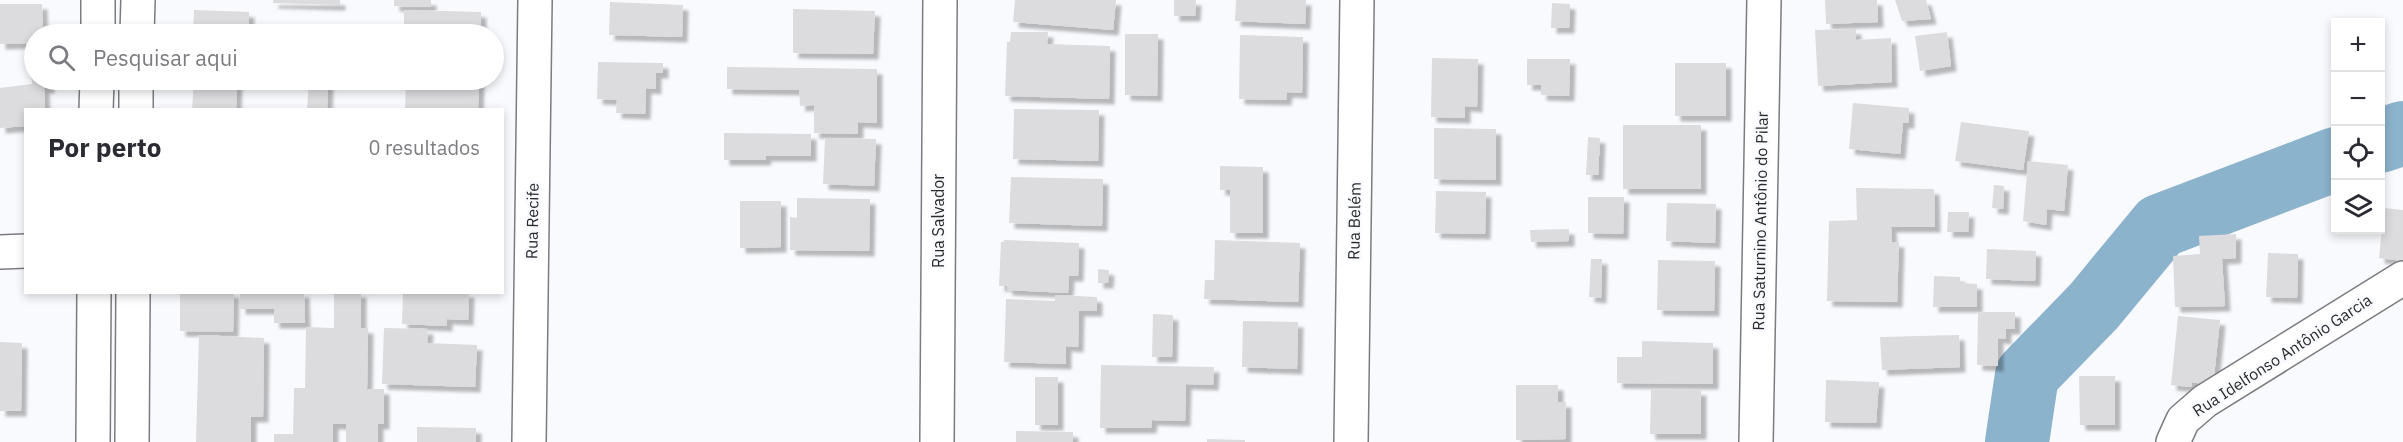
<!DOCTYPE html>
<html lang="pt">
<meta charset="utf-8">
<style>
body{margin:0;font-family:"IBM Plex Sans",sans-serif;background:#f7f7f7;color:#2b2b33}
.controls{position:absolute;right:18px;top:18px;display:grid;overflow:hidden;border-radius:0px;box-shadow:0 3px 9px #0003}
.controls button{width:54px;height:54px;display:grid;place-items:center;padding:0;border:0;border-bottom:2px solid #e1e1e2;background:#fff;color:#2b2b33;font:30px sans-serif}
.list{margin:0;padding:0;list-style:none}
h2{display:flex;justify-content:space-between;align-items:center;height:78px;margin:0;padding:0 24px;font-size:26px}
h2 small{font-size:20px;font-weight:400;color:#7c7c81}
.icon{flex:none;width:33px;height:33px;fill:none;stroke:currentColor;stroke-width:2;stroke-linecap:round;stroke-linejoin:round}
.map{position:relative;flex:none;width:2403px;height:442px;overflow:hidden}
.search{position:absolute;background:#fff;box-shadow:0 3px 9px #0003;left:24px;top:24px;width:480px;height:66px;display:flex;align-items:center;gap:15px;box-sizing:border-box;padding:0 21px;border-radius:33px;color:#7c7c81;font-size:22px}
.panel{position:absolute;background:#fff;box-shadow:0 3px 9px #0003;left:24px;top:108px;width:480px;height:186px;border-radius:0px}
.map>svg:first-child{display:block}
</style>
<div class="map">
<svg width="2403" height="442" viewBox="0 0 2403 442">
<defs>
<filter id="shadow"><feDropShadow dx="5.5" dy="5.5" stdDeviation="1.5" flood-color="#0004"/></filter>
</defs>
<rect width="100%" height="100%" fill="#f9fafe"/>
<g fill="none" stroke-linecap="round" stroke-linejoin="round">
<path stroke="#8cb3cc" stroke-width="64" d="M 2380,141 L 2403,133
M 2017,442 L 2027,375 L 2094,306 L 2160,226 L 2336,159"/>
</g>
<path fill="#dcdcdf" filter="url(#shadow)" d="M 273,0 L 340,0 L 340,5 L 273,3 Z
M 394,0 L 431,0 L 431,7 L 394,6 Z
M 1015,0 L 1116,0 L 1113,30 L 1013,22 Z
M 1174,0 L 1196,0 L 1195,16 L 1174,16 Z
M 1236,0 L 1306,0 L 1305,24 L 1235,21 Z
M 1825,0 L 1877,0 L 1878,22 L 1826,24 Z
M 1895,0 L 1926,0 L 1931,19 L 1902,21 Z
M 610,2 L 683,5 L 682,37 L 609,35 Z
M 1552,3 L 1570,4 L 1569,28 L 1551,28 Z
M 0,4 L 42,4 L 43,34 L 34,34 L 34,43 L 0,44 Z
M 793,9 L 875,11 L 873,54 L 793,53 Z
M 194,10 L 249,12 L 249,34 L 193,34 Z
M 404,10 L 481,12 L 481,34 L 404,34 Z
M 1856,29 L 1856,40 L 1891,38 L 1892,82 L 1818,86 L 1815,30 Z
M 339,31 L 377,33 L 377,34 L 339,34 Z
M 1011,32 L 1048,32 L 1047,44 L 1110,46 L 1109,99 L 1005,96 L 1007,42 L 1010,42 Z
M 1947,32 L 1951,66 L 1920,71 L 1915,36 Z
M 1125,34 L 1158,34 L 1157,96 L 1125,95 Z
M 1240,35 L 1303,37 L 1302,93 L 1287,92 L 1286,100 L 1239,99 Z
M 1432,58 L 1478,59 L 1477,107 L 1465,106 L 1465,118 L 1431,117 Z
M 1527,59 L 1570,59 L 1569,96 L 1541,95 L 1541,85 L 1527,85 Z
M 598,62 L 663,63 L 663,73 L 656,73 L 656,89 L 646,88 L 645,114 L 616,113 L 617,100 L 597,99 Z
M 1675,63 L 1726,63 L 1726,116 L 1675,116 Z
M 727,67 L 877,69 L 877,123 L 858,122 L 858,134 L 814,133 L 814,105 L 800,106 L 799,90 L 727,89 Z
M 34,71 L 34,80 L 49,80 L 49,88 L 44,88 L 45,110 L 26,110 L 26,126 L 0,128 L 0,88 L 32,84 L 31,72 Z
M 194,80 L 237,80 L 236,110 L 192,110 Z
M 309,80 L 328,81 L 327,110 L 307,110 Z
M 406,80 L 479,80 L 478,110 L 405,110 Z
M 1853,103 L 1909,108 L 1909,123 L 1903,123 L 1900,154 L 1849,149 Z
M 1014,109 L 1099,110 L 1098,161 L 1013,159 Z
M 1961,122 L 2029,131 L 2023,170 L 1955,161 Z
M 1623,125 L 1701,125 L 1701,189 L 1623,189 Z
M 1434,128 L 1496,129 L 1496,180 L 1434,179 Z
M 724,133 L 811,134 L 811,156 L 765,156 L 766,160 L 724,160 Z
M 1588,137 L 1600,138 L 1598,175 L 1586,175 Z
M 825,138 L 876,139 L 874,186 L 823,184 Z
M 2028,161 L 2068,165 L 2064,211 L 2047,209 L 2046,225 L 2023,221 Z
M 1220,166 L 1263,167 L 1263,233 L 1230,233 L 1230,190 L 1220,190 Z
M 1011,177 L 1103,179 L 1102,226 L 1009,223 Z
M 1994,185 L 2004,186 L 2003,209 L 1992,208 Z
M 1856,188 L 1934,189 L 1935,227 L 1891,227 L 1892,242 L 1899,242 L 1897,302 L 1827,301 L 1829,221 L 1857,220 Z
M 1436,191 L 1486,192 L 1485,234 L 1435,233 Z
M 1588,197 L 1624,197 L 1623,234 L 1588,233 Z
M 797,198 L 870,199 L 869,251 L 790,250 L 790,217 L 797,218 Z
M 740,201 L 781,201 L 781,247 L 740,248 Z
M 1667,203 L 1716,204 L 1715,243 L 1666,241 Z
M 2384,208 L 2403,210 L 2403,261 L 2379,258 Z
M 1948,212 L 1969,212 L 1968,232 L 1947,232 Z
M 1569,229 L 1569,241 L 1531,242 L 1530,230 Z
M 2236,234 L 2236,258 L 2222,259 L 2225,306 L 2175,307 L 2173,256 L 2200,254 L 2199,236 Z
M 1004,240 L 1079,243 L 1078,276 L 1069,276 L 1068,293 L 1007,290 L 1007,286 L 999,286 L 1001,242 L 1004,242 Z
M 1215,240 L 1300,243 L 1298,302 L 1204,299 L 1205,280 L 1214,280 Z
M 1987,249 L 2036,251 L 2035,281 L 1986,279 Z
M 2268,253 L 2298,254 L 2297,298 L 2266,297 Z
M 1591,259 L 1602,259 L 1601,298 L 1589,297 Z
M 1658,260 L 1715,261 L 1714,311 L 1657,310 Z
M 1098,269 L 1109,270 L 1108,283 L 1098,283 Z
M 1934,276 L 1960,277 L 1960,283 L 1977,284 L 1977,307 L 1933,307 Z
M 180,292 L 234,292 L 233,332 L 180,331 Z
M 240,292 L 304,292 L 305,323 L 274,323 L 274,309 L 240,309 Z
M 334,292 L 361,292 L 361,328 L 368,328 L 367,389 L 384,389 L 384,424 L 378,424 L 378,442 L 346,442 L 346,424 L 333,424 L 333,442 L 274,442 L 274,434 L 293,434 L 294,388 L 305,388 L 306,327 L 334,328 Z
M 403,292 L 469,292 L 468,320 L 447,319 L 447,326 L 402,324 Z
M 1055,295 L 1097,297 L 1097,311 L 1079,311 L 1078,347 L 1066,346 L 1066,364 L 1004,362 L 1006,299 L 1055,301 Z
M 1978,312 L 2015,312 L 2015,329 L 2006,329 L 2006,339 L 1998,338 L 1998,366 L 1977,365 Z
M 1153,314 L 1173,315 L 1172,357 L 1152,357 Z
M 2178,316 L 2220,320 L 2213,386 L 2192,382 L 2191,387 L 2171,385 Z
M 1243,321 L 1298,322 L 1297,369 L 1242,367 Z
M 384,328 L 428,329 L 427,343 L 477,345 L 475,387 L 382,384 Z
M 199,335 L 264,338 L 263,417 L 251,417 L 251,442 L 196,442 Z
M 1959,335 L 1960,367 L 1882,370 L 1880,337 Z
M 1642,341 L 1713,343 L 1713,384 L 1617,383 L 1617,357 L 1642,357 Z
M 0,342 L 22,343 L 21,411 L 0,411 Z
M 1101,365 L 1214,367 L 1213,385 L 1186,384 L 1185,421 L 1152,420 L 1151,428 L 1100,428 Z
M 2079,376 L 2115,376 L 2115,425 L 2080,425 Z
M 1035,377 L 1058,377 L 1058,425 L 1035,425 Z
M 1826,380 L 1879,382 L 1876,423 L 1825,422 Z
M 1516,385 L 1558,385 L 1558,402 L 1566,402 L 1566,439 L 1516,440 Z
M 1651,390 L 1701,390 L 1701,434 L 1650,434 Z
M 417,427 L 476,428 L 476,442 L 417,442 Z
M 1016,431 L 1073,432 L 1073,442 L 1016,442 Z
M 1207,439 L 1245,440 L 1245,442 L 1207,442 Z"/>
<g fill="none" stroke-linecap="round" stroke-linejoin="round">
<g stroke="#7b7c7f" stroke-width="36">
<path id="street" d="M 0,252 L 26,251
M 529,442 L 535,0
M 937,442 L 940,0
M 1351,442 L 1357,0
M 1756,442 L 1764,0
M 2173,442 L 2183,420 L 2205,401 L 2403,278"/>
</g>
<g stroke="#7b7c7f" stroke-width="36">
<path id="secondary" d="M 98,34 L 98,0
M 137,34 L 138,0
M 96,110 L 97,80
M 136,110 L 136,80
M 93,442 L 94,292
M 132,442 L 133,292"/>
</g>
<use href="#street" stroke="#fff" stroke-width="33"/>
<use href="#secondary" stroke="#fff" stroke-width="33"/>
</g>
<g text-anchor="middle" stroke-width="5" stroke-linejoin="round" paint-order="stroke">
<g font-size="16" fill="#2a2b2c" stroke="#f9fafe">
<text transform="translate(532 221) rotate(-89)" y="6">Rua Recife</text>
<text transform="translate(938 221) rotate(-90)" y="6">Rua Salvador</text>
<text transform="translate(1354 221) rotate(-89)" y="6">Rua Belém</text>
<text transform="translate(1760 221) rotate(-89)" y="6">Rua Saturnino Antônio do Pilar</text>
<text transform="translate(2282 355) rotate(-33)" y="6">Rua Idelfonso Antônio Garcia</text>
</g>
</g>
</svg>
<div class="controls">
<button>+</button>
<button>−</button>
<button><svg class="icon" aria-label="locate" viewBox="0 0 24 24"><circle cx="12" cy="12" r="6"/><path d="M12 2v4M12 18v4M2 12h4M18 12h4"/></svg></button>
<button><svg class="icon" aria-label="layers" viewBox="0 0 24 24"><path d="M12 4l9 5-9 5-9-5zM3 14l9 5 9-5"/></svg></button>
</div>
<div class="search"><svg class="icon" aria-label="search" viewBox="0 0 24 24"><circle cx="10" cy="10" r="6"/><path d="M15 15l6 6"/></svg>Pesquisar aqui</div>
<section class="panel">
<h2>Por perto<small>0 resultados</small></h2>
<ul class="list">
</ul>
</section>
</div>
